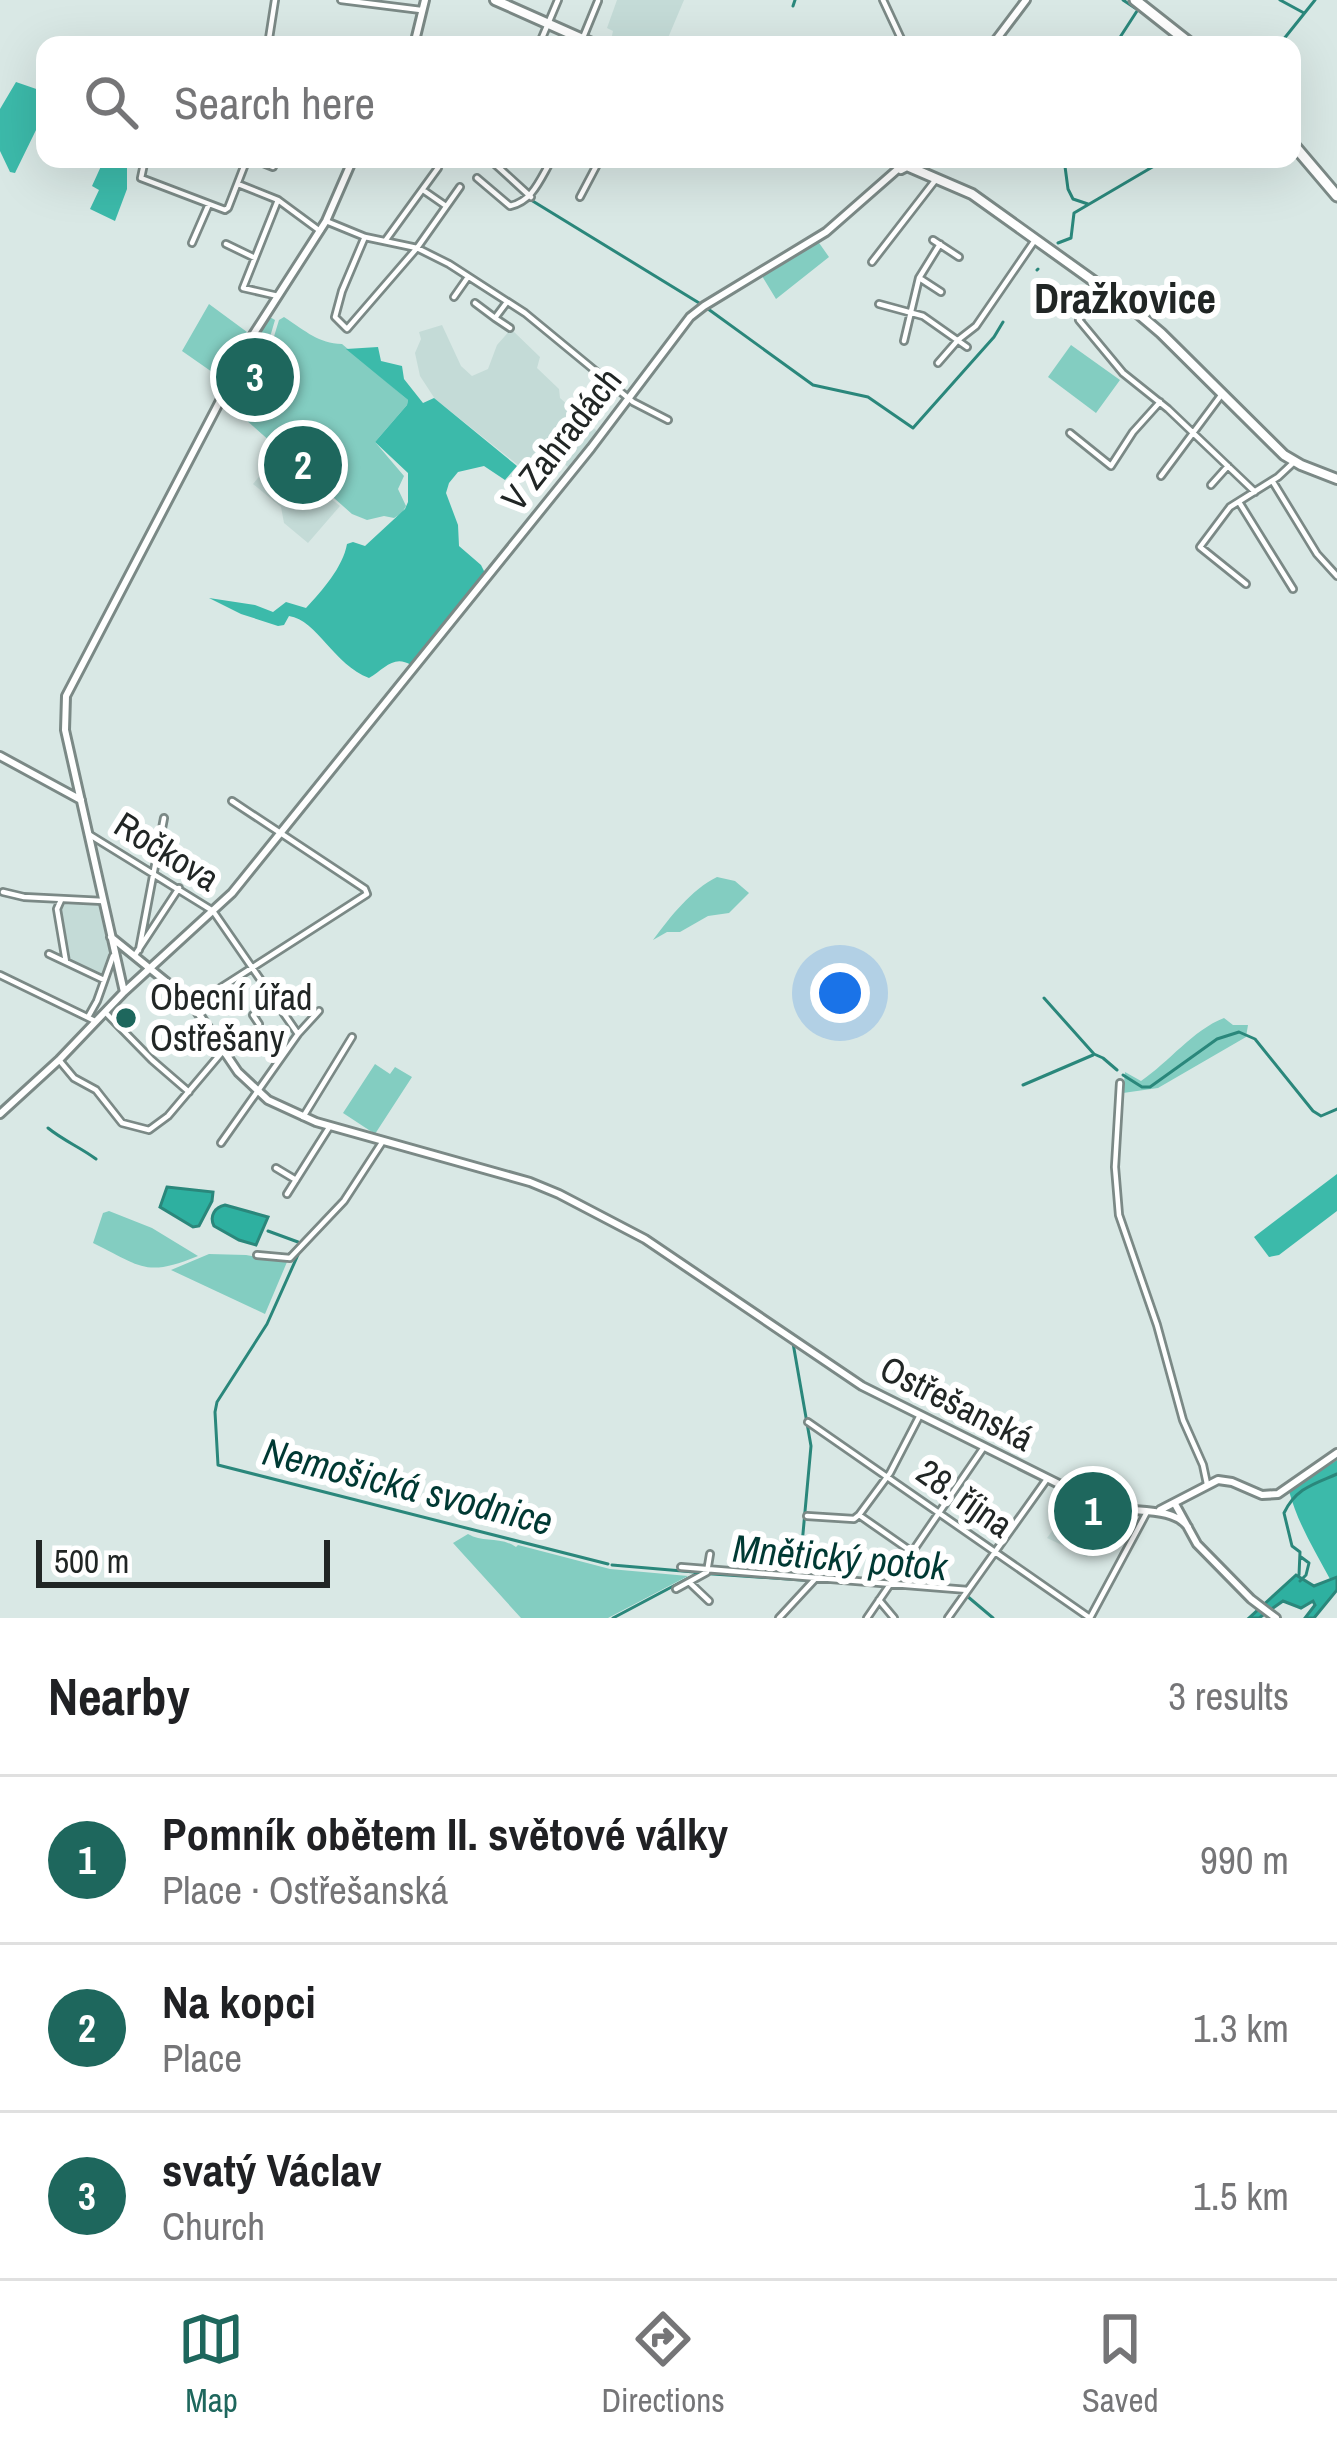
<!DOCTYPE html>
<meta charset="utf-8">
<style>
body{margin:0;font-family:"Archivo Narrow",sans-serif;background:#f6f6f6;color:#202124}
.scale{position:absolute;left:36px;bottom:30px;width:294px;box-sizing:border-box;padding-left:12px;border:6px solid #212625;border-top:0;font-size:33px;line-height:42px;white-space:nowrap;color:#212625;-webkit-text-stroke:9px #fff;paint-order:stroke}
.you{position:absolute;left:840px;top:993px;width:42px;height:42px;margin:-30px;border:9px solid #fff;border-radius:50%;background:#1a73e8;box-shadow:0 0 0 18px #1a73e833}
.badge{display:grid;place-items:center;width:78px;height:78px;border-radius:50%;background:#1e675d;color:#fff;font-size:39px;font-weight:700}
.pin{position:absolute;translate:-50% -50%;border:6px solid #fff;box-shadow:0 3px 12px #0006}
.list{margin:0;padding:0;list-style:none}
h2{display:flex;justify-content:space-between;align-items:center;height:156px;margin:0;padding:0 48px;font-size:51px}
h2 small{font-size:39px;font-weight:400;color:#757577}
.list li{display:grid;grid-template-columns:78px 1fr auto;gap:36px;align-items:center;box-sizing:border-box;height:168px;padding:0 48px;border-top:3px solid #e0e0e0}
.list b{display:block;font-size:45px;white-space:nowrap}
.list p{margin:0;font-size:39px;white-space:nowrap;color:#757577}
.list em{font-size:39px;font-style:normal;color:#757577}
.icon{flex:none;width:66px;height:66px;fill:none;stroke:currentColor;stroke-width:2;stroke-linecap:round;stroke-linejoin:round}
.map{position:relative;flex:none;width:1337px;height:1618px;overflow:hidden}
.search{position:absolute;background:#fff;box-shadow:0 12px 48px #0002;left:36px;right:36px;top:36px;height:132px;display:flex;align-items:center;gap:30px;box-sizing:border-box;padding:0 42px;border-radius:24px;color:#757577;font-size:45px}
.sheet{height:660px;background:#fff}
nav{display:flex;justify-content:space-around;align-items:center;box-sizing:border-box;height:168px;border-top:3px solid #e0e0e0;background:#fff;font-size:33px;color:#757577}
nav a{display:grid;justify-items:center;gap:6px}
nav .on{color:#1e675d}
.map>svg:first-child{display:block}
</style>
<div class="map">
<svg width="1337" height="1618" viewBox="0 0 1337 1618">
<rect width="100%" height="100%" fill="#d9e8e5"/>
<path fill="#c4dbd7" d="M 617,0 L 684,0 L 665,45 L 610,45 L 613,31 L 607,28 Z
M 442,325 L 461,366 L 472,376 L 488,369 L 497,345 L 511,329 L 540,357 L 537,368 L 559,389 L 560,398 L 597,431 L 568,467 L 559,460 L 553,461 L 538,481 L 435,399 L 420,376 L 415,353 L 421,339 L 419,332 Z
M 277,455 L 340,506 L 308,543 L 284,523 L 281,507 L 253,484 Z
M 63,902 L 100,904 L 112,955 L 104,977 L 67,960 L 58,911 Z
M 1076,1498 L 1114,1514 L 1087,1557 L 1047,1538 Z"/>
<path fill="#83cdc1" d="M 817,240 L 829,257 L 776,299 L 762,276 Z
M 209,304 L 247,332 L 236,349 L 238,351 L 225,381 L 182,351 Z
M 268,316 L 275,320 L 265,354 L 279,365 L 260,392 C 247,396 241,384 234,378 Z
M 284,317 C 307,332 318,343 342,344 L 408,400 L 407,405 L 375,442 L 404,476 L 398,489 L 406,506 L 402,513 L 394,518 L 384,516 L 367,520 L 352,514 L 245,419 L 283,365 L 269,353 L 279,320 Z
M 1071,345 L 1120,380 L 1096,413 L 1048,377 Z
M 717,877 L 735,881 L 749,893 L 729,913 L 708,916 L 680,932 L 667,932 L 653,940 C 670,917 692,889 717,877 Z
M 1224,1018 L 1233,1025 L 1248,1025 L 1246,1037 L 1158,1088 L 1123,1093 L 1125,1072 L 1141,1081 C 1169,1062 1193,1030 1224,1018 Z
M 375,1064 L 390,1074 L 395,1067 L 412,1077 L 375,1134 L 343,1113 Z
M 109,1211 L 152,1228 L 198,1256 C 145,1278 141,1266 93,1243 L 103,1213 Z
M 209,1254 L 246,1255 L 287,1262 L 265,1314 L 171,1270 Z
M 468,1534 C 483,1543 500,1536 516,1547 L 518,1545 L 610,1569 L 688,1576 L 608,1618 L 521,1618 L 453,1543 Z"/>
<path fill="#3cbaaa" d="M 16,82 L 45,92 L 45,131 L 37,128 L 15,173 L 10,172 L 0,151 L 0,109 Z
M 99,159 L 114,159 L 127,165 L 127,189 L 115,221 L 90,209 L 99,190 L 92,186 L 102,164 Z
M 378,347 L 381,361 L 402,366 L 404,379 L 423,403 L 434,398 L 517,466 L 505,480 L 484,466 L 458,472 L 449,483 L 446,493 L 458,525 L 459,546 L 481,565 L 485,573 L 411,665 C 394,654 384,669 369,678 C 334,665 317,620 289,616 L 284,625 L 278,626 L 241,614 L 209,598 L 255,605 L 273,612 L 286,602 L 306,608 C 322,591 343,567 347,544 L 353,542 L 365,546 L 405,509 L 408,502 L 408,473 L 375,442 L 407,405 L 408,400 L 346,349 Z
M 1337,1174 L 1337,1211 L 1279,1255 L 1269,1257 L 1254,1237 Z
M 1337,1460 L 1337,1577 L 1330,1579 C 1314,1549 1298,1524 1289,1491 Z"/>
<path fill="#2eb0a0" stroke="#2a877b" stroke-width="3" d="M 167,1187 L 213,1192 L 212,1201 L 199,1226 L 193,1227 L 160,1207 Z
M 225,1205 L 268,1217 L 256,1245 L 239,1240 L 214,1226 C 209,1216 215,1207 225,1205 Z
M 1296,1575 L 1314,1586 L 1337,1577 L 1337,1590 L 1314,1618 L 1305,1618 L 1315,1605 L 1313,1601 L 1301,1608 L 1283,1601 L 1259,1618 L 1249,1618 Z"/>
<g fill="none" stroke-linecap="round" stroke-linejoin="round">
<path stroke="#2a877b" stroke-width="3" d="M 1123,0 L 1135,8
M 1280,0 L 1304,13
M 793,6 L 795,0
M 1115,45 L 1137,11
M 1279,45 L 1315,0
M 1064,159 L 1068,189 L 1073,199 L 1088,204
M 531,200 L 704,306 L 813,385 L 868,397 L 913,428 L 994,337 L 1003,322
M 1058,243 L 1071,238 L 1074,213 L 1166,159
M 1037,270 L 1038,269
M 1044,998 L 1094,1054 L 1103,1058 L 1117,1070
M 1123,1075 L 1142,1087 L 1150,1087 L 1217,1039 L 1239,1032 L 1255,1039 L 1313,1111 L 1321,1116 L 1337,1109
M 1023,1085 L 1093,1055
M 48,1128 C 64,1141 80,1147 96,1159
M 268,1231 L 298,1242
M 301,1248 L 267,1324 L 217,1402 L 215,1412 L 218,1465 L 608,1564
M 793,1343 L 811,1446 L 799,1577
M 612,1565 L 694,1572
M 1299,1575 L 1300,1552 L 1292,1546 L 1284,1513 C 1296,1488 1314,1484 1337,1474
M 1300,1581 L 1306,1575 L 1309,1563 L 1301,1557
M 967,1596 L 993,1618
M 613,1618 L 698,1573 L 905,1587"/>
<g stroke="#7b8986" stroke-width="10">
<path id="minor" d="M 341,0 L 421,10
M 883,0 L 904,45
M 582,40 L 598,1
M 268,45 L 275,0
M 539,45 L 558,0
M 145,159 L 141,178 L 225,210 L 228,208 L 247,159
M 253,159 L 273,167
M 495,164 L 531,197
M 477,178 L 510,206 C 533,201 540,179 552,159
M 238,184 L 278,200 L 320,231
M 423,190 L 446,206
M 580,197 L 600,159
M 278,200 L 243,288 L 278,296
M 326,221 L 365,237 L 417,248 L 449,264 L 525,313 L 633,402 L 668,420
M 364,239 L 342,291 L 335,317 L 347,329 L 417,248 L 460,187
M 933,240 L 959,257
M 385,241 L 438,168
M 192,243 L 209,204
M 226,244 L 255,258
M 872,262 L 937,178
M 921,279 L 941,292
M 1102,288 L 1079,320 L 1123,373 L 1168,409 L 1255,492
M 1052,294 L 1071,307 L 1088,305
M 454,297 L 468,277
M 507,302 L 495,318 L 510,328
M 475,303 L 495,318
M 879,304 L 923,316 L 967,347
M 904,341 L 919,278 L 940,244
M 938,363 L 958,340 L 976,326 L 1035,240
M 1070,433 L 1111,466 L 1133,432 L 1160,402
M 1161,476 L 1222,394
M 1273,482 L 1317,554 L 1337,576
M 1211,485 L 1228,466
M 1239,502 L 1293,589
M 1246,584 L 1200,547 L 1230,507 L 1278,477 L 1294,462
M 90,835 L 213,911 L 298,1034
M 3,892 L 24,897 L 103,901
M 61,900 L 57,909 L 66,962
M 139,950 L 164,818
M 49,954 L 104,980
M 135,955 L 179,888
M 0,975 L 95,1021
M 194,1005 L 367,894 L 365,889 L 232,801
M 106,1013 L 152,1060 L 189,1092
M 88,1017 L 97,1001 L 113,956
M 259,1024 L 253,1015 L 275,1001
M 59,1060 L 74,1078 L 96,1090 L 122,1123 L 149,1130 L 168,1116 L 223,1051
M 1120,1083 L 1115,1167 L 1119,1215 L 1157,1325 L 1183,1420 L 1203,1465 L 1207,1484
M 303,1117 L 352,1037
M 221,1143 L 298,1034 L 319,1011
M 276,1168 L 296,1180
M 287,1194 L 330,1126
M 257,1255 L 290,1258 L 344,1201 L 383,1141
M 808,1422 L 1090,1618
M 859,1515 L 890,1473 L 920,1415
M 807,1516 L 854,1519 L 859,1515 L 912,1552
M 681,1567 L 968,1590
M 689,1582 L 709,1601
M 676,1589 L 707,1572 L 710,1554
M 879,1600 L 894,1618
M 779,1618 L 816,1578
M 867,1618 L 984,1447
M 948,1618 L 1047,1479
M 1090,1618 L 1147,1512"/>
</g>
<g stroke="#7b8986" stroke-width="12">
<path id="tertiary" d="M 414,45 L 425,0
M 992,45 L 1026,0
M 905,160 L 906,159
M 0,756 L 81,800
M 111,937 L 190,1001 L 238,1072 L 268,1100 L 316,1122 L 530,1182 L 559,1194 L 645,1239 L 862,1386 L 1099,1504 C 1127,1515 1171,1504 1188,1527
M 124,992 L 65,730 L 66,696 L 221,399 L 242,352 L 326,221 L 353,159
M 0,1114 L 59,1060 L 124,992 L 232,893 L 591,448 L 690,317 L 704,306 L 826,232 L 899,168
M 1175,1504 L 1197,1544 L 1251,1599 L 1276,1618
M 1160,1510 L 1218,1480 L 1232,1482 L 1262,1495 L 1278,1494 L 1337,1453"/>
</g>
<g stroke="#7b8986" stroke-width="14">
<path id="secondary" d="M 495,0 L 596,45
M 890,159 L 898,162 L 901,169 L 907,166 L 972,194 L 1134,310 L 1161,333 L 1284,455 L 1301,465 L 1337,479"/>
</g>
<g stroke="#7b8986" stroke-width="15">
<path id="primary" d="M 1135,0 L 1192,45
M 1292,143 L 1337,196"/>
</g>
<use href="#minor" stroke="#fff" stroke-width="4.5"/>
<use href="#tertiary" stroke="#fff" stroke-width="6"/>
<use href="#secondary" stroke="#fff" stroke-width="8"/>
<use href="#primary" stroke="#fff" stroke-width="9"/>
</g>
<circle fill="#1e675d" stroke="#fff" stroke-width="4.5" cx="126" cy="1018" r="12"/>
<g text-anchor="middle" stroke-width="12" stroke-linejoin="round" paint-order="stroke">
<g font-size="36" fill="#212625" stroke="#fff">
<text transform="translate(561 439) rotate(-52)" y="13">V Zahradách</text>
<text transform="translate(167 851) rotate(32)" y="13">Ročkova</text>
<text transform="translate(957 1403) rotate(27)" y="13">Ostřešanská</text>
<text transform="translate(965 1498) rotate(35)" y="13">28. října</text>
</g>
<g font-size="36" fill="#212625" stroke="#fff" text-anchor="start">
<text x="150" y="1010">Obecní úřad<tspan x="150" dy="41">Ostřešany</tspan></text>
</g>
<g font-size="39" font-style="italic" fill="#003933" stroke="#fff">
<text transform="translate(408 1486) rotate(14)" y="14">Nemošická svodnice</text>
<text transform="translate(840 1557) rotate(5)" y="14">Mnětický potok</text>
</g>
<g font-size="42" font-weight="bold" fill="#212625" stroke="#fff">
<text x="1125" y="313">Dražkovice</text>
</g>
</g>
</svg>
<div class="scale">500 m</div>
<div class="you"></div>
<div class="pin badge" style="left:1093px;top:1511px">1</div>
<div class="pin badge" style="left:303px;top:465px">2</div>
<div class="pin badge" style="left:255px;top:377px">3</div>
<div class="search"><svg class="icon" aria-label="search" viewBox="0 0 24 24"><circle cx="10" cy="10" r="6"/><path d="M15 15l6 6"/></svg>Search here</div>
</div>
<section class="sheet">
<h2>Nearby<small>3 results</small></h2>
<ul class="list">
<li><span class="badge">1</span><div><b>Pomník obětem II. světové války</b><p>Place · Ostřešanská</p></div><em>990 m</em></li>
<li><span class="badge">2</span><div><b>Na kopci</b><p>Place</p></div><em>1.3 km</em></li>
<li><span class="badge">3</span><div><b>svatý Václav</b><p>Church</p></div><em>1.5 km</em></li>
</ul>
</section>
<nav>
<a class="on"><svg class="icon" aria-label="map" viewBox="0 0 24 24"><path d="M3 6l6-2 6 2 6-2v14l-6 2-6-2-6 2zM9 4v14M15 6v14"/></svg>Map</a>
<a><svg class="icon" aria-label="directions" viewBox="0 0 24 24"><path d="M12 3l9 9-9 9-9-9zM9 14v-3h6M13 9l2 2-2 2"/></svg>Directions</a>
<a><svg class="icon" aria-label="saved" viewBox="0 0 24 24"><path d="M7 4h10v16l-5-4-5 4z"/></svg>Saved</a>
</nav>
